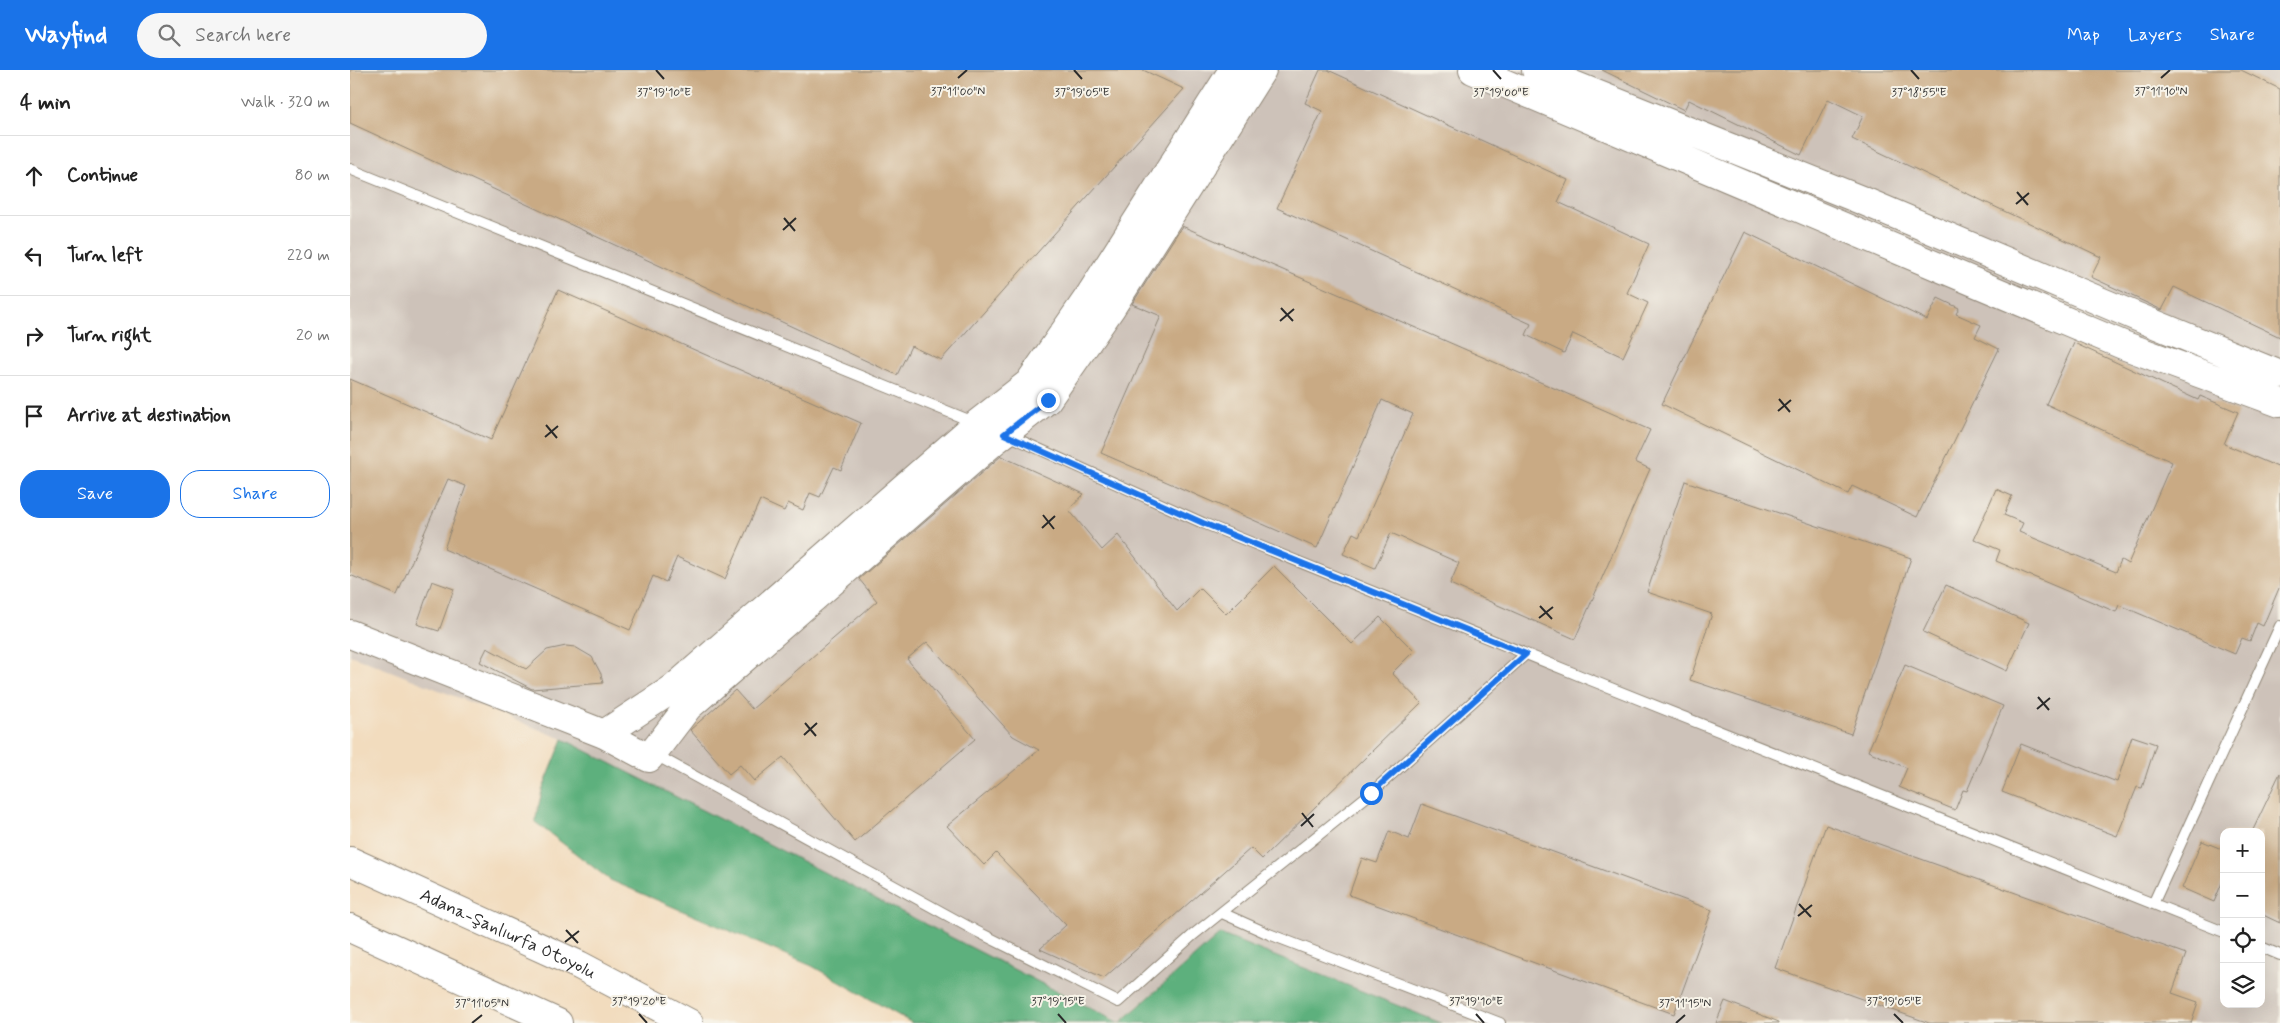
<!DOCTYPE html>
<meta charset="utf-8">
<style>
body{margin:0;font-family:Mynerve,sans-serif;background:#f6f6f6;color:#222}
.controls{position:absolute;right:15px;bottom:15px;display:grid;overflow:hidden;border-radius:10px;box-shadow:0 5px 20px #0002}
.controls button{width:45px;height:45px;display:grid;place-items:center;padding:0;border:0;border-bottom:1px solid #e0e0e0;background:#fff;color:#222;font:25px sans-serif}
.stop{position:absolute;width:15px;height:15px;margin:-11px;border:4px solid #1a73e8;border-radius:50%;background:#fff}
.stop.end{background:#1a73e8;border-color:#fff;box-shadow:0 1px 5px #0008}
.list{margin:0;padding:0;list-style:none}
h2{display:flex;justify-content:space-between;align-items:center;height:65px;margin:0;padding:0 20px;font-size:21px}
h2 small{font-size:16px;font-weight:400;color:#767676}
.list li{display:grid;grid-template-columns:32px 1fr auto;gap:15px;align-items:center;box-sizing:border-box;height:80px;padding:0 20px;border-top:1px solid #e0e0e0}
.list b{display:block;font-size:19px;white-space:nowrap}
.list em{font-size:16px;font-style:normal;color:#767676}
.actions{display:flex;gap:10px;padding:15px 20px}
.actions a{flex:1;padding:11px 0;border:1px solid #1a73e8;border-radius:20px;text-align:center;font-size:18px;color:#1a73e8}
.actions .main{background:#1a73e8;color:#fff}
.icon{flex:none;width:28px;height:28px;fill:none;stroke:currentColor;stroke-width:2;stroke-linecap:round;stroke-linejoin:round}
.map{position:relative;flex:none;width:1930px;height:953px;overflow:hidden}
header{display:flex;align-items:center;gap:30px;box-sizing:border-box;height:70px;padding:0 25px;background:#1a73e8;color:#fff}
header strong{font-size:24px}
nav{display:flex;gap:28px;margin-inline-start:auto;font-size:18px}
.search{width:350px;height:45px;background:#f6f6f6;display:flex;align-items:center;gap:12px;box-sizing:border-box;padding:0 18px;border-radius:28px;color:#767676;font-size:19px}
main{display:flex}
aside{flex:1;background:#fff}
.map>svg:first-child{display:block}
</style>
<header>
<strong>Wayfind</strong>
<div class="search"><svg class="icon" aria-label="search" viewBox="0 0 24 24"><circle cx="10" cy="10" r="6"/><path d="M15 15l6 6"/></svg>Search here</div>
<nav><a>Map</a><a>Layers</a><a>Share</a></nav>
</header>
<main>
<aside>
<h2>4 min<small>Walk · 320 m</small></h2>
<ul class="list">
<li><svg class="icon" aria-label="ahead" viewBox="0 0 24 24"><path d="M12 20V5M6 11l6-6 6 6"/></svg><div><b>Continue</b></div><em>80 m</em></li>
<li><svg class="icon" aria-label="left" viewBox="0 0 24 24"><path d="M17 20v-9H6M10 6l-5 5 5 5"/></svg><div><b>Turn left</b></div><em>220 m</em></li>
<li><svg class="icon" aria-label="right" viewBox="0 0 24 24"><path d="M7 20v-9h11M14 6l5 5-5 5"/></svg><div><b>Turn right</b></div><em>20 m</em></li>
<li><svg class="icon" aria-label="arrive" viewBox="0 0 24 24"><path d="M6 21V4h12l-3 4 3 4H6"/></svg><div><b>Arrive at destination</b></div></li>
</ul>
<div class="actions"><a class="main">Save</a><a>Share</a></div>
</aside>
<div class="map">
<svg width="1930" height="953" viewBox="0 0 1930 953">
<rect width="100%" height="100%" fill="#f7f3e8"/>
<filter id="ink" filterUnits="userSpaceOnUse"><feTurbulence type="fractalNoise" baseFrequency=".02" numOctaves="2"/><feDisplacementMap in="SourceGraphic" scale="10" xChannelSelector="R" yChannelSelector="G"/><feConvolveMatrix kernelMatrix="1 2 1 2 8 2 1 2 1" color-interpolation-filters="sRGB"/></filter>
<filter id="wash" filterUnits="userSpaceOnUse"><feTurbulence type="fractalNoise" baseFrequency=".0096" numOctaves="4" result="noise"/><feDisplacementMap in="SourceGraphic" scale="20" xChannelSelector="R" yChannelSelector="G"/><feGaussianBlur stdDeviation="1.12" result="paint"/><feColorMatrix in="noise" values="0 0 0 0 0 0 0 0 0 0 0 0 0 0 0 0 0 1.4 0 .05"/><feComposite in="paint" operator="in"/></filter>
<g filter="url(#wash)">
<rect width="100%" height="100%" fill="#f2dcbe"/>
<path fill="#cdc2b9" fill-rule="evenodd" d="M 0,0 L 1930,0 L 1930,953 L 1091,953 L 870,864 L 769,953 L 213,669 L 0,585 ZM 1874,762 L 1911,762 L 1911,934 L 1874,934 Z"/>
<path fill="#5db07d" stroke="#446e54" d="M 213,669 L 769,953 L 562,953 L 462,896 L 260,810 L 185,752 L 192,721 Z
M 870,864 L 1091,953 L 770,953 Z"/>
<g id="blocks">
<path fill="#c9aa84" d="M 0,0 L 793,0 L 834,19 L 591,290 L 561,276 L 547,305 L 0,53 Z
M 970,0 L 978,0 L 1218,110 L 1208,132 L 1299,174 L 1277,223 L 1298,233 L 1273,287 L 1223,264 L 1214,283 L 1176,265 L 1181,254 L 927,138 L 972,41 L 955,33 Z
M 1252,0 L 1891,0 L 1930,19 L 1930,267 L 1824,217 L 1812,240 L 1741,207 L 1751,187 L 1502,69 L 1513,46 L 1478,29 L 1451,85 L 1339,30 L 1334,40 Z
M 832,156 L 1300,360 L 1285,392 L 1300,399 L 1225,569 L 1100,514 L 1109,493 L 1041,463 L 1025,498 L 993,484 L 1003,463 L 1009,466 L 1063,344 L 1032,330 L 967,478 L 751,383 L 811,246 L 782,234 Z
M 1395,162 L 1577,250 L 1588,228 L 1609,238 L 1606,244 L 1631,255 L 1625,267 L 1649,279 L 1567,447 L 1502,416 L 1498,424 L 1312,334 Z
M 208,220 L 511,353 L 491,400 L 484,397 L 470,427 L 460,423 L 453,440 L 438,433 L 434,441 L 410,430 L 375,509 L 327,487 L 316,512 L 303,506 L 280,560 L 94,479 L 116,416 L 98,409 L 47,525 L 0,505 L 0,309 L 141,370 Z
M 1724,273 L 1848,330 L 1850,326 L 1888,342 L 1874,374 L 1930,398 L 1930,516 L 1913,556 L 1907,553 L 1900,571 L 1892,568 L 1885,584 L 1769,535 L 1766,542 L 1646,491 L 1650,480 L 1624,469 L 1646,419 L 1662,426 L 1654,445 L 1673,453 L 1669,462 L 1766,502 L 1771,490 L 1778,494 L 1822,392 L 1696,334 Z
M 651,386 L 734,424 L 719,440 L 752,480 L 768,465 L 827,541 L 850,518 L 876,544 L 924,496 L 1002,574 L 1030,547 L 1064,581 L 1042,603 L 1071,633 L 912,789 L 901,778 L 754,908 L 690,879 L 716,855 L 646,783 L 634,795 L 597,756 L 689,680 L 663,666 L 577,572 L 557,589 L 625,669 L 505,772 L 433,687 L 404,711 L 390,695 L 379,704 L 340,660 L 385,620 L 402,639 L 527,531 L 509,509 Z
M 1335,411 L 1561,488 L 1501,664 L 1340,610 L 1362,544 L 1297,522 Z
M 82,511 L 104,519 L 89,561 L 67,554 Z
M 1596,515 L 1679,553 L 1657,601 L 1573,562 Z
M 216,576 L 225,577 L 242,587 L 251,604 L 253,613 L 182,619 L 130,592 L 137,578 L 176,599 L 197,580 Z
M 1555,595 L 1653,636 L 1617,721 L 1613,720 L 1605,740 L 1549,717 L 1557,698 L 1518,681 Z
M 1782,666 L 1806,674 L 1792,718 L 1787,717 L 1767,766 L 1652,722 L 1671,674 L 1767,712 Z
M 1930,703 L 1930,853 L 1911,844 L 1911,762 L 1902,762 Z
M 1072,734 L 1362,840 L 1324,944 L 999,825 L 1012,788 L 1027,793 L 1039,761 L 1059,769 Z
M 1476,755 L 1836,884 L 1822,923 L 1848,932 L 1841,953 L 1579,953 L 1425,898 Z
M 1852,771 L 1874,780 L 1874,808 L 1864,832 L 1832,818 Z
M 1375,931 L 1429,952 L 1429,953 L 1366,953 Z"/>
</g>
</g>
<g filter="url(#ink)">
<use href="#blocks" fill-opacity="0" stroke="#8e8474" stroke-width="1"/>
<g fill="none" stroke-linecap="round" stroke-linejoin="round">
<g stroke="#8e8474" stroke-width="12">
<path id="lane" d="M 0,99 L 626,353
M 658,365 L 853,453 L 1233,607 L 1874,862
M 304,684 L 626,861 L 768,932 L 843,865 L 1021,723 L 1176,584
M 1803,834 L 1930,556
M 872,843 L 919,864 L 1150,953
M 1911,877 L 1930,885"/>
</g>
<g stroke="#8e8474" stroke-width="30">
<path id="secondary" d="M 1123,0 L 1773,275 L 1930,333
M 1186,0 L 1516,132 L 1785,246 L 1930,305
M 0,564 L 254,664 L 299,688 L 338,637 L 643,372 L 697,330 L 761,238 L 912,0
M 254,664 L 324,618 L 628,353 L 679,313 L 740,225 L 883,0"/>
</g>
<g stroke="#8e8474" stroke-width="30">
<g id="highway">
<path id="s1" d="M 0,791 L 229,895 L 339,953"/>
<path d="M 0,858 L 208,953"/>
</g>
</g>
<use href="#lane" stroke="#fff" stroke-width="10"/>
<use href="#secondary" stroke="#fff" stroke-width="28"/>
<use href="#highway" stroke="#fff" stroke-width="28"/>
</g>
</g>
<g fill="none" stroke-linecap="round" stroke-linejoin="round" filter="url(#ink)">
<path stroke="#1a73e8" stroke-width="6" d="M 698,330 L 654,364 L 853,453 L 1176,584 L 1021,723"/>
</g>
<path fill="none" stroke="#2b2b2b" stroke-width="2" d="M 306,0 L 314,9M 724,0 L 732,9M 1143,0 L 1151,9M 1561,0 L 1569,9M 608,8 L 617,0M 1811,8 L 1820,0M 1667,122 L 1678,135M 1666,134 L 1679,123M 434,148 L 445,161M 433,160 L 446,148M 931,238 L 943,251M 930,251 L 944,239M 1429,329 L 1440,342M 1428,341 L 1441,330M 196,355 L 207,368M 195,367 L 208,356M 693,445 L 704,459M 692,458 L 705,446M 1190,536 L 1202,549M 1189,548 L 1203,537M 1688,627 L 1699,640M 1687,639 L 1700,628M 455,653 L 466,666M 454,665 L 467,653M 952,743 L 963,757M 951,756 L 964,744M 1449,834 L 1461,847M 1448,846 L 1462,835M 216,860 L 228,873M 215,872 L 229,861M 289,944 L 297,953M 708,944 L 716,953M 1126,944 L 1134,953M 1544,944 L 1553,953M 122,953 L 132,945M 1326,953 L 1335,945"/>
<g text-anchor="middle" stroke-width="4" stroke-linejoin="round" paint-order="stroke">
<g font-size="18" fill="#2b2b2b" stroke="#f7f3e8">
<text dy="6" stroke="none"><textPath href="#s1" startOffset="174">Adana-Şanlıurfa Otoyolu</textPath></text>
</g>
</g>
<g font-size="12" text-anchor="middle" fill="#2b2b2b" stroke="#f7f3e8" stroke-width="4" stroke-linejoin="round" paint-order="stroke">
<text x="608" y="25">37°11'00"N</text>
<text x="1811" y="25">37°11'10"N</text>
<text x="314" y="26">37°19'10"E</text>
<text x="732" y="26">37°19'05"E</text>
<text x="1151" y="26">37°19'00"E</text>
<text x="1569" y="26">37°18'55"E</text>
<text x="289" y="935">37°19'20"E</text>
<text x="708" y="935">37°19'15"E</text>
<text x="1126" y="935">37°19'10"E</text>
<text x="1544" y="935">37°19'05"E</text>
<text x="132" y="937">37°11'05"N</text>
<text x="1335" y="937">37°11'15"N</text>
</g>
</svg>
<div class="controls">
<button>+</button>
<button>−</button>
<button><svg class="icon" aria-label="locate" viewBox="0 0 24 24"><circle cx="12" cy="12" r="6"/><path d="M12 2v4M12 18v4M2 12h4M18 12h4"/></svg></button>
<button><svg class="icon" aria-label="layers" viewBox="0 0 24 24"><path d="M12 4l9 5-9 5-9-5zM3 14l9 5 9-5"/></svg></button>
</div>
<div class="stop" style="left:1021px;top:723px"></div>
<div class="stop end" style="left:698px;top:330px"></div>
</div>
</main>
